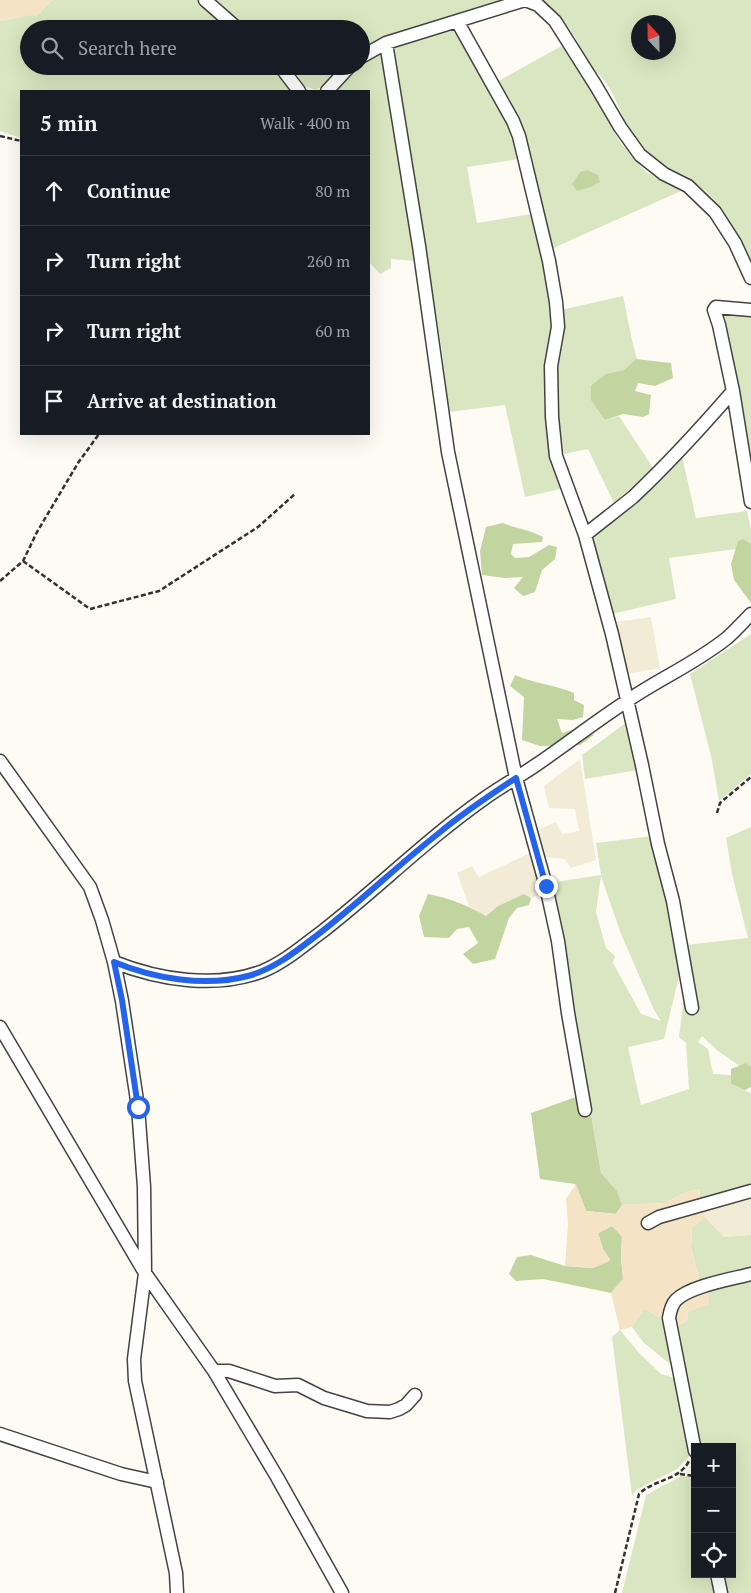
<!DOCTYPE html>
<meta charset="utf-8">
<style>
body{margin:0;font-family:"PT Serif",serif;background:#20242c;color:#f1f3f6}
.controls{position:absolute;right:15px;bottom:15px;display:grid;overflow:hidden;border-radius:0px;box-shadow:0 5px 20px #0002}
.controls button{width:45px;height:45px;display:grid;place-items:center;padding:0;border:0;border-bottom:1px solid #363941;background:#171b24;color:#f1f3f6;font:25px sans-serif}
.compass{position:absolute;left:631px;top:15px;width:45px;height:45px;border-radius:50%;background:#171b24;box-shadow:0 5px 20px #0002;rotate:338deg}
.stop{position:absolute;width:15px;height:15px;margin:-11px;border:4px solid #2563eb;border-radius:50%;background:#fff}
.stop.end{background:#2563eb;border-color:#fff;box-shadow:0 1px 5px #0008}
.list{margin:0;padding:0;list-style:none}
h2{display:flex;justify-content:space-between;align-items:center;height:65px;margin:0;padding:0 20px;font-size:21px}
h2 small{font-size:16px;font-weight:400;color:#9ea1a6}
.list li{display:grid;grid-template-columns:32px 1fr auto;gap:15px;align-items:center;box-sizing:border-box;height:70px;padding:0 20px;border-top:1px solid #363941}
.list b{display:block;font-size:19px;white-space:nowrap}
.list em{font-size:16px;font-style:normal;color:#9ea1a6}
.icon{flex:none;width:28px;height:28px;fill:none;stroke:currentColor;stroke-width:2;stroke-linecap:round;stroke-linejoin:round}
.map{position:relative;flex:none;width:751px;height:1593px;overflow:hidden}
.search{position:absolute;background:#171b24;box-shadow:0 5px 20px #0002;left:20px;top:20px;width:350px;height:55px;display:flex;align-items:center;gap:12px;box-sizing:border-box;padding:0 18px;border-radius:28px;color:#9ea1a6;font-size:19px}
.panel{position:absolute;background:#171b24;box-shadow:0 5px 20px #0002;left:20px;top:90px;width:350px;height:345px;border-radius:0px}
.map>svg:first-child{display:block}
</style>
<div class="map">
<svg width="751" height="1593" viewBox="0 0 751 1593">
<rect width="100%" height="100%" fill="#fefbf5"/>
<path fill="#f2ebd6" d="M 651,617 L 660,668 L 627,674 L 616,622 Z
M 580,759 L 596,860 L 571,868 L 565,859 L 545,857 L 538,830 L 556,822 L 562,834 L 579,831 L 575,809 L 549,808 L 544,786 Z
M 532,852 L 542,894 L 531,898 L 524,894 L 498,906 L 486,916 L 469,906 L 457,873 L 472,866 L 479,877 Z
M 751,1196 L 751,1235 L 724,1237 L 705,1217 L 702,1210 Z"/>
<path fill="#dae6c1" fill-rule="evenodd" d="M 52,0 L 198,0 L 231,29 L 29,29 L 29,66 L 273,66 L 290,91 L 21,91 L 21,138 L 0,131 L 0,20 L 2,21 L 24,16 L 36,16 Z
M 213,0 L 501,0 L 418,26 L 370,43 L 361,49 L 361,29 L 247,29 Z
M 542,0 L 751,0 L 751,266 C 739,239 723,201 697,185 C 678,173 656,164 641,147 C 624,128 620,103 606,83 C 601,75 592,69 587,60 C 582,53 579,44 575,37 C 566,23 553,11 542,0 ZM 638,22 L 668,22 L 668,52 L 638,52 Z
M 455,27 L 510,128 L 519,159 L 467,167 L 477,223 L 531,214 L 546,268 L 553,324 L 545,358 L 544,400 L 547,427 L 565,488 L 525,497 L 505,405 L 449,412 L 442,350 L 390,47 Z
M 565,44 L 620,142 L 646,172 L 681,191 L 551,249 L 497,82 Z
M 382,49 L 415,261 L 391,259 L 391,268 L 380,274 L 369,262 L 369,91 L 333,91 L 355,66 L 361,66 L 361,61 Z
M 292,66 L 342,66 L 326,84 L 316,90 L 304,86 Z
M 623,296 L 632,340 L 639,367 L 596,381 L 591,385 L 605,420 L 619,416 L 653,468 L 614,503 L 588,449 L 564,454 L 559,425 L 555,367 L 561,310 Z
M 720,313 L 751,315 L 751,468 Z
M 682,456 L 696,518 L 747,511 L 751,529 L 751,547 L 669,558 L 676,599 L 612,614 L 591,542 L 593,534 Z
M 751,634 L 751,774 L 719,801 L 711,756 L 690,674 Z
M 630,720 L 638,770 L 585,779 L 582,755 Z
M 751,827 L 751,1066 L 746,1063 L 740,1066 L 718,1051 L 702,1036 L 698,1042 L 708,1049 L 713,1074 L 731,1075 L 731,1084 L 751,1093 L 751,1187 L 699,1202 L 700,1189 L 684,1193 L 665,1203 L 622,1205 L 617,1191 L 601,1173 L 575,1017 L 549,883 L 601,875 L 596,843 L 653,836 L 681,968 L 664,1039 L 628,1047 L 641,1105 L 689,1089 L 686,1043 L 679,1037 L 685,989 L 690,1014 L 696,1012 L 686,945 L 748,938 L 732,874 L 726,838 ZM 601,876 L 621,934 L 654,1010 L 661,1021 L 641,1014 L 613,963 L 615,956 L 606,948 L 596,912 Z
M 705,1217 L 724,1237 L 751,1235 L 751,1269 L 700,1283 L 691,1247 L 692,1228 Z
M 751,1279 L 751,1593 L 728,1593 L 724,1574 L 732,1574 L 732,1447 L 700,1447 L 677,1326 L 687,1321 L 688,1312 L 709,1290 Z
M 644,1308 L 663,1320 L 670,1364 L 644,1343 L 632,1327 Z
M 620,1330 L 639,1353 L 661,1374 L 674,1378 L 689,1456 L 677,1469 L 638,1489 L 632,1495 L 612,1337 Z
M 681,1476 L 689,1476 L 693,1481 L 695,1491 L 695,1574 L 712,1574 L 716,1593 L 622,1593 L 646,1495 Z"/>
<path fill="#c2d5a1" d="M 587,170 L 598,175 L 600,182 L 591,187 L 577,191 L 572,184 L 580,172 Z
M 636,359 L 671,363 L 673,378 L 655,386 L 638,383 L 635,391 L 651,395 L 649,414 L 643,417 L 623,414 L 605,420 L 591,400 L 591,385 L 606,374 L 624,370 Z
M 503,523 C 517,529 529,529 543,537 L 542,542 L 513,544 L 511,554 L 515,558 L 529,557 L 549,545 L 557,547 L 555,559 L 542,570 L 535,592 L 523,596 L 514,588 L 523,577 L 505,578 L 482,575 L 480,551 L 486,527 Z
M 743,539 L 751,544 L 751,603 L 734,580 L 731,564 L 738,541 Z
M 515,675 C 535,684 553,684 574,693 L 574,700 L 584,705 L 583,717 L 573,720 L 557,719 L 562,733 L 578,728 L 594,735 L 580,745 L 540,746 L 522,740 L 524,697 L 510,686 Z
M 428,894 C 449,898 467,905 486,916 L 498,906 L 524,894 L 531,898 L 529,905 L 517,908 L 509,918 L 495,959 L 473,964 L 463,954 L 478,943 L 469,927 L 457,929 L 449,938 L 424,937 L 419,916 Z
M 746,1063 L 751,1066 L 751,1087 L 745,1090 L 731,1084 L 731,1069 Z
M 576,1097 L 581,1115 L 591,1114 L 601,1173 L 617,1191 L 622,1205 L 616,1214 L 586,1211 L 575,1184 L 540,1179 L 531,1113 Z
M 612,1226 L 622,1236 L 621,1256 L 623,1279 L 611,1293 L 543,1279 L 516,1281 L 509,1274 L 517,1257 L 531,1255 L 565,1266 L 593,1268 L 610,1260 L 603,1249 L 598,1233 Z"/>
<path fill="#f5e3c6" d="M 0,0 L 52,0 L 36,16 L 24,16 L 2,21 L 0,20 Z
M 576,1184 L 586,1211 L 616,1214 L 622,1205 L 665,1203 L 684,1193 L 700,1189 L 699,1202 L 705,1217 L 692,1228 L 691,1247 L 700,1283 L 663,1320 L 644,1308 L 632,1327 L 620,1330 L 611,1293 L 623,1279 L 621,1256 L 622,1237 L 612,1226 L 598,1233 L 603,1249 L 610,1261 L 593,1268 L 565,1266 L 568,1224 L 566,1199 Z
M 709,1290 L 709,1304 L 688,1312 L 687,1321 L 677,1326 L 676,1308 L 683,1301 Z"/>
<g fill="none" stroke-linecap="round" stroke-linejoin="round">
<g stroke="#434343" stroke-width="15">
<path id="minor" d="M 205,0 L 238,29
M 457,21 L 513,121 L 519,136 L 549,261 L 556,302 L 558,327 L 551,366 L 552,417 L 556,456 L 585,535 L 612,634 L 642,765 L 658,844 L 673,901 L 692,1008
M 386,43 L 419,246 L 448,452 L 516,778 L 546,886 L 558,941 L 568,1013 L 585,1110
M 361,57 L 386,43 L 525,0 L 538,5 L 555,21 L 596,86 L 620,127 L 640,155 L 664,174 L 688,186 L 715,212 L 735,243 L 751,278
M 280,66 L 299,91
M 327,91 L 350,66
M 751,310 L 716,307 L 714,310 L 719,325 L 733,391 L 751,502
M 585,535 C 601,522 617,510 633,497 C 668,464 701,428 733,391
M 0,761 L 90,887 L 102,920 L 114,962 L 122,1001 L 138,1107 L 144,1187 L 145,1273 L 134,1359 L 135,1381 L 176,1573 L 177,1593
M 114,962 C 159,980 216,989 263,971 C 285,962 304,945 323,931 C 378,888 428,838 485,798 C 502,786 520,776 536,765 C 567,744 596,721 627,701 C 659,679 696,663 727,638 C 735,631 743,622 751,614
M 0,1027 L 145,1273 L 214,1371 L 277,1477 L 342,1593
M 648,1223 L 659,1217 L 751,1191
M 214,1371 L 229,1371 L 275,1386 L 298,1385 L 324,1398 L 367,1411 L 390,1412 L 399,1409 L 406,1405 L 415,1395
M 0,1434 L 121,1474 L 157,1482
M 695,1451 L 669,1318 C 670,1312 672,1304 676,1300 C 690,1286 732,1279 751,1274
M 717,1574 L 721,1593"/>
</g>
<path stroke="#323232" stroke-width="2.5" stroke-dasharray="5 2.5" stroke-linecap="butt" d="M 0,136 L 21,141
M 23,561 L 90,609 L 159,591 L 258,527 L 295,494
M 0,581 L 23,561 L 37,532 L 78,463 L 99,434
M 717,813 L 720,803 L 751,777
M 680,1474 L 695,1476
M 615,1593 L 639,1494 C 654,1479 679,1481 689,1461"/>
<use href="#minor" stroke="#fff" stroke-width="12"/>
</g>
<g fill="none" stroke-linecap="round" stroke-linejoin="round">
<path stroke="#2563eb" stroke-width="6" d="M 138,1107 L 122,1000 L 114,962 C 155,979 205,987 248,976 C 274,969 295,952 316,936 C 359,903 397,866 439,833 C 463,813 490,795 516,778 L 546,886"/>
</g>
</svg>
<div class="controls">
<button>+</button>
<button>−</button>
<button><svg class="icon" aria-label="locate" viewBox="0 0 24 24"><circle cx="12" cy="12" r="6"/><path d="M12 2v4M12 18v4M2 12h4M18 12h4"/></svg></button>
</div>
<svg class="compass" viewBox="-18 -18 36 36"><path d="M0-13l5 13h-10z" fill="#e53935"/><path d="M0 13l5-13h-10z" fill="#9ea1a6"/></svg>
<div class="stop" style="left:138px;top:1107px"></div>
<div class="stop end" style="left:546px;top:886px"></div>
<div class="search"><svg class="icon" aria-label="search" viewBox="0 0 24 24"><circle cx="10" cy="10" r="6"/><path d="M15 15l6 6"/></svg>Search here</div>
<section class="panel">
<h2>5 min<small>Walk · 400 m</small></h2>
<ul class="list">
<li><svg class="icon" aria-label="ahead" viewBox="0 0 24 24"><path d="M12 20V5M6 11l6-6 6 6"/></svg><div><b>Continue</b></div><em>80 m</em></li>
<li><svg class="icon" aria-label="right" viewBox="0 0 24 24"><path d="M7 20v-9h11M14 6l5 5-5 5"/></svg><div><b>Turn right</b></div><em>260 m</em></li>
<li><svg class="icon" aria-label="right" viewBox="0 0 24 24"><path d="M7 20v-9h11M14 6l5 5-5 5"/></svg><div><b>Turn right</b></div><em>60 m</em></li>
<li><svg class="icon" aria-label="arrive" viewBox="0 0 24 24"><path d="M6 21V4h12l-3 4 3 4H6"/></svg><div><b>Arrive at destination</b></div></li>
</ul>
</section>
</div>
